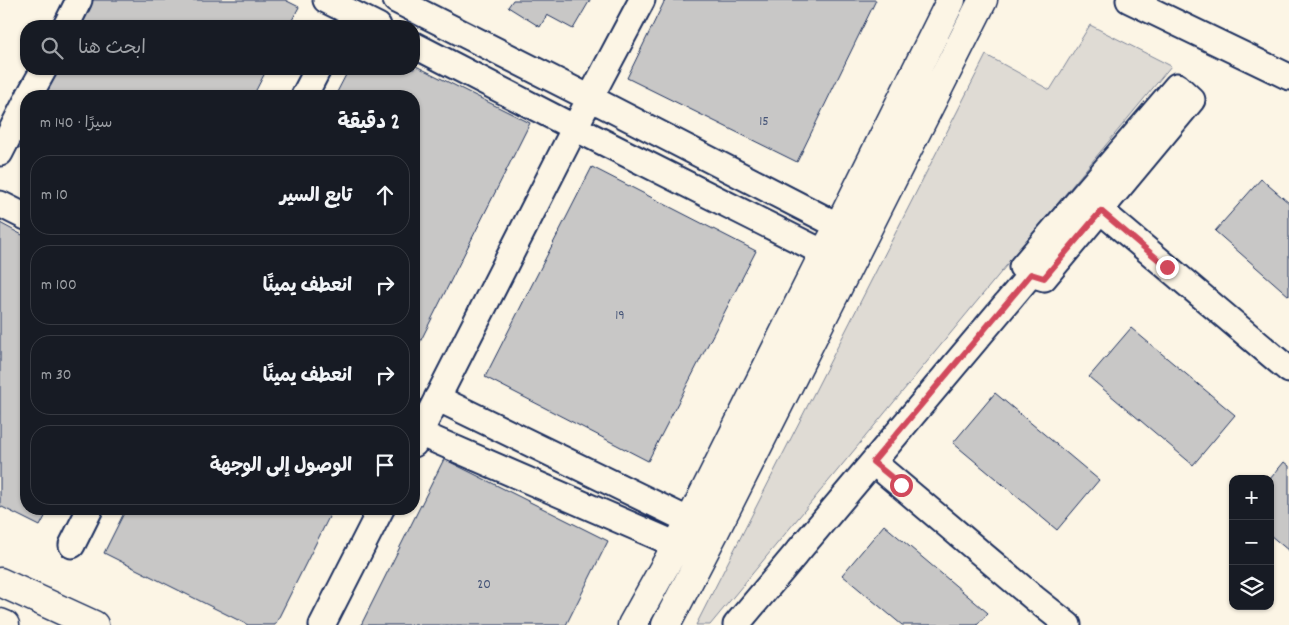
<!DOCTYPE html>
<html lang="ar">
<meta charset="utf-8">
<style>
body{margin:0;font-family:Dekko,"Playpen Sans Arabic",sans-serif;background:#20242c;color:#f1f3f6;direction:rtl}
.controls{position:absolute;right:15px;bottom:15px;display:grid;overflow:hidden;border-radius:10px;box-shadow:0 1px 4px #0004}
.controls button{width:45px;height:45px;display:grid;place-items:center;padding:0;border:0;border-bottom:1px solid #363941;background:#171b24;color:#f1f3f6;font:25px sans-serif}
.stop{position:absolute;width:15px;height:15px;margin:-11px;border:4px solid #d1495b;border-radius:50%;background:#fff}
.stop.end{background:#d1495b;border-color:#fff;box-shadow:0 1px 5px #0008}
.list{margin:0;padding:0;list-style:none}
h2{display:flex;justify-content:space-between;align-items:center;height:65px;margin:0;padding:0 20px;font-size:21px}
h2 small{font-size:16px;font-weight:400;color:#9ea1a6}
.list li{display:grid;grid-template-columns:32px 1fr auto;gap:15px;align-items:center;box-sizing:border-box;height:80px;margin:0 10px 10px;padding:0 10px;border:1px solid #363941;border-radius:20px}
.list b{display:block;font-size:19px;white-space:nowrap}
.list em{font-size:16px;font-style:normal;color:#9ea1a6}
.icon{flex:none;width:28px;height:28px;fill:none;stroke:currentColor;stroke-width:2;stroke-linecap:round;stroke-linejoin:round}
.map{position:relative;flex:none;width:1289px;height:625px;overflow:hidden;direction:ltr}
.search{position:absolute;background:#171b24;box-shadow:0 1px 4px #0004;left:20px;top:20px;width:400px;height:55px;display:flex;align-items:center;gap:12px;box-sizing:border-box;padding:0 18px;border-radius:20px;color:#9ea1a6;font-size:19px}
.panel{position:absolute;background:#171b24;box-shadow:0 1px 4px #0004;left:20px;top:90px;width:400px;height:425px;border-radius:20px;direction:rtl}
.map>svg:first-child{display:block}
</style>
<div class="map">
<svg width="1289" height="625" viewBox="0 0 1289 625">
<rect width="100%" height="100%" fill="#fcf5e5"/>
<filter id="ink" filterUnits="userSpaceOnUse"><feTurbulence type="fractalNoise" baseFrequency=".02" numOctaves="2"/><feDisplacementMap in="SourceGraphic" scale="10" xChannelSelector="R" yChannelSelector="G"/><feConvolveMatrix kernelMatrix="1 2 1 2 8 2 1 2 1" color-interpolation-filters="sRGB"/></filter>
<g filter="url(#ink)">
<path fill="#dfdbd4" stroke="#7d8599" d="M 1090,25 L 1171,66 L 710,625 L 696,625 L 986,55 L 1050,90 Z"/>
<path fill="#c8c7c6" stroke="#1b2f5e" d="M 93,0 L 285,0 L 299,7 L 289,26 L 79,26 Z
M 513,0 L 590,0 L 573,29 L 547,15 L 540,27 L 508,7 Z
M 665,0 L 876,0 L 797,162 L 627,78 Z
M 414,65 L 530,123 L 418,346 L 414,344 L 414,96 L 335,96 L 349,69 L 414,69 Z
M 57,69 L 267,69 L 253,96 L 42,96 Z
M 26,127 L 26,151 L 16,146 Z
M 592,167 L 756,251 L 648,461 L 485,377 Z
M 1261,179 L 1289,203 L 1289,296 L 1215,231 Z
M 0,223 L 26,237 L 26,509 L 49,509 L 40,526 L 0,506 Z
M 1131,328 L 1235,415 L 1193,465 L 1089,377 Z
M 995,393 L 1099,480 L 1057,530 L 953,443 Z
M 444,459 L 608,541 L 566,625 L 361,625 Z
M 1284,462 L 1289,466 L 1289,551 L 1270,535 L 1270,479 Z
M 126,509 L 333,509 L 275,625 L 248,625 L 104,553 Z
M 884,525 L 988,613 L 977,625 L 902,625 L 842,575 Z"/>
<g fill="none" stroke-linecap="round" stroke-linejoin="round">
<g stroke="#1b2f5e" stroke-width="29">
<path id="minor" d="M 326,0 L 378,26
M 396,0 L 590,98 L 839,226
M 1129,0 L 1289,77
M 66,26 L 79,0
M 414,45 L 575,128 L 824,253
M 1177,86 L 1192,100 L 1044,278 L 1031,274 L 1022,267 Z
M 29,96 L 44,69
M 304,96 L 318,69
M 0,153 L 26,102
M 0,204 L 26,217
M 1101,211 L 1289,370
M 437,398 L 690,521
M 419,433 L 677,545
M 414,444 L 590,98 L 642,0
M 873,462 L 1034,598 L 1068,625
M 72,545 L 90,509
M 322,625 L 381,509
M 736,625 L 1031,274"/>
</g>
<g stroke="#1b2f5e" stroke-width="31">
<path id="secondary" d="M 0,582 L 94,625
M 0,623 L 5,625
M 632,625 L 690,521 L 824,253 L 839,226 L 951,0
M 666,625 L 715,531 L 983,0"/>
</g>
<use href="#minor" stroke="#fcf5e5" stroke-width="25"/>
<use href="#secondary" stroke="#fcf5e5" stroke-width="28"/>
</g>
</g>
<g fill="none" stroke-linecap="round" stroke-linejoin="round" filter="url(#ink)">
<path stroke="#d1495b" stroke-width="6" d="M 901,485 L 873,462 L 1031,274 L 1044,278 L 1101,211 L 1167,267"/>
</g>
<g text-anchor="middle" stroke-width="4.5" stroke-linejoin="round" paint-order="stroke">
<g font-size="14" fill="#465578">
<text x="764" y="125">15</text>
<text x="620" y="319">19</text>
<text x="484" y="588">20</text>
</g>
</g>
</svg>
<div class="controls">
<button>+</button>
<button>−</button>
<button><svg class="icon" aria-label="layers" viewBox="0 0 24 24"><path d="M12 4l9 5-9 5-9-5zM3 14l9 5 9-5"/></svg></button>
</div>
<div class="stop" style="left:901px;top:485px"></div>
<div class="stop end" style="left:1167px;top:267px"></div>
<div class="search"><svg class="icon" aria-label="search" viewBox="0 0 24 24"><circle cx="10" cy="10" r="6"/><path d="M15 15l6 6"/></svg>ابحث هنا</div>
<section class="panel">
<h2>2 دقيقة<small>سيرًا · 140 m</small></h2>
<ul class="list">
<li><svg class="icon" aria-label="ahead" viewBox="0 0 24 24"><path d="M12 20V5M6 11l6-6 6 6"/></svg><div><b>تابع السير</b></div><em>10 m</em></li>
<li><svg class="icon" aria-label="right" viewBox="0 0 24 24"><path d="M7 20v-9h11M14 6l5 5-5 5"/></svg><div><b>انعطف يمينًا</b></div><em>100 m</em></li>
<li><svg class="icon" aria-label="right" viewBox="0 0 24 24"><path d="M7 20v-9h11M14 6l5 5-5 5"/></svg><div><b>انعطف يمينًا</b></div><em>30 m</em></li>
<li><svg class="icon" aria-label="arrive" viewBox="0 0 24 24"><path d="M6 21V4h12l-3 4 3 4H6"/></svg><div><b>الوصول إلى الوجهة</b></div></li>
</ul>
</section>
</div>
